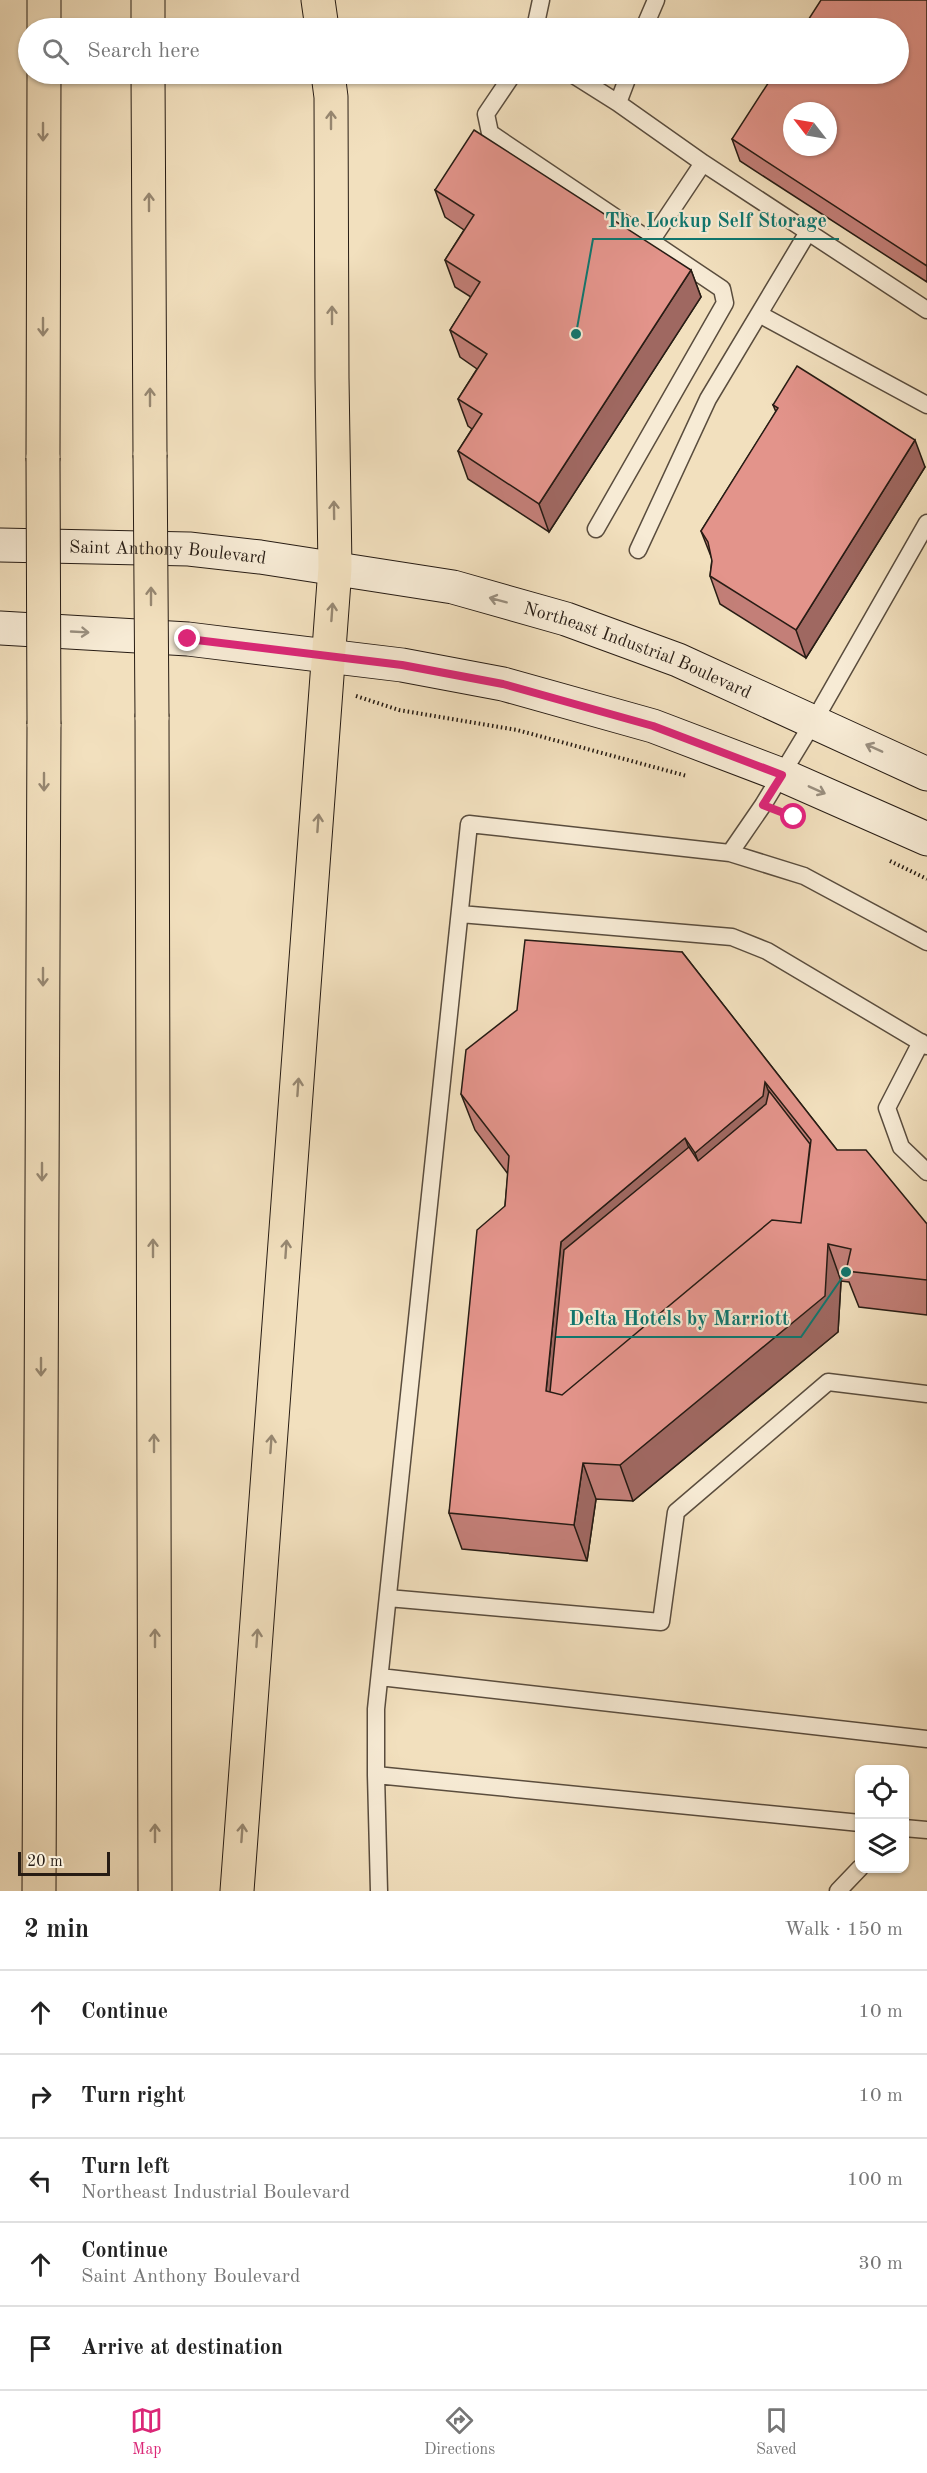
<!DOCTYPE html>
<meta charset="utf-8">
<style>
body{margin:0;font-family:"Old Standard TT",serif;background:#f2f2f2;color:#222}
.controls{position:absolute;right:18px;bottom:18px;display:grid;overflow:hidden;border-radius:12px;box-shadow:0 2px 4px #0004}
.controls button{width:54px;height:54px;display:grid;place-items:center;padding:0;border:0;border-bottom:2px solid #e0e0e0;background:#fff;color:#222;font:30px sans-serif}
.compass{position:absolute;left:783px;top:102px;width:54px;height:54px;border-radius:50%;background:#fff;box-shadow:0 2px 4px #0004;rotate:301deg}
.scale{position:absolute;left:18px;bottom:15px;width:92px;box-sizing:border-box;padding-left:6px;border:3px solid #271c14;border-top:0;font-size:16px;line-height:21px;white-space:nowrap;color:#271c14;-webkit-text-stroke:4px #f7ebd5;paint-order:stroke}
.stop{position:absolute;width:18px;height:18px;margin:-14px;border:4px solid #db2777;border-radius:50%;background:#fff}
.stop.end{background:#db2777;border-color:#fff;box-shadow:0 2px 6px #0008}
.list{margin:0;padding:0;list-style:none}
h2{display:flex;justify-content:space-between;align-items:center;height:78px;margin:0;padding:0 24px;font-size:26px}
h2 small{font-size:20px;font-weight:400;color:#767676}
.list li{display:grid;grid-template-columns:39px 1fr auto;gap:18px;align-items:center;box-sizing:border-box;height:84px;padding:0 24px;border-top:2px solid #e0e0e0}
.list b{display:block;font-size:22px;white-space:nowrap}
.list p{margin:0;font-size:20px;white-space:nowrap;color:#767676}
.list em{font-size:20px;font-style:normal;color:#767676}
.icon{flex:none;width:33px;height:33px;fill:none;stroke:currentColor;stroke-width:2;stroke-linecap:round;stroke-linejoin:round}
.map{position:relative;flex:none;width:927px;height:1891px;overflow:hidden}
.search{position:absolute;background:#fff;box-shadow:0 2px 4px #0004;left:18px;right:18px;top:18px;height:66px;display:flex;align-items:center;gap:15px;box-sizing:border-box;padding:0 21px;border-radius:33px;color:#767676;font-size:22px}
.sheet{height:498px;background:#fff}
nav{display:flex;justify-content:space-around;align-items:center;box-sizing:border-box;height:84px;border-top:2px solid #e0e0e0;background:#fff;font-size:16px;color:#767676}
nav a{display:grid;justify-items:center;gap:3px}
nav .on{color:#db2777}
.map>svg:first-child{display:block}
</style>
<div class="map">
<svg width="927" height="1891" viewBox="0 0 927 1891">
<rect width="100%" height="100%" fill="#f2e0be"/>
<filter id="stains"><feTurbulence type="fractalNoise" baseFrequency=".00333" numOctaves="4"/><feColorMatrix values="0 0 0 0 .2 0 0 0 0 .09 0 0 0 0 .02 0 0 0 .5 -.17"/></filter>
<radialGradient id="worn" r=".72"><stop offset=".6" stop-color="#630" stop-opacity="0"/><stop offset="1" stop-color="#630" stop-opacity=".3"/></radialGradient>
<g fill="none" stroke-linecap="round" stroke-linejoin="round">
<g stroke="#5a4d3e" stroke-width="19">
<path id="service" d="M 535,28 L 541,0
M 644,28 L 656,0
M 513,74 L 486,114 L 490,133 L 722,289 L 725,303 L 596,529
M 572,74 L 618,103
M 629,74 L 618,103 L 703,163 L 927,310
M 651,241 L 703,163
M 759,314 L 927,405
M 638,550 L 708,399 L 808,232
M 730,853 L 804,876 L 927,942
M 460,914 L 732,937 L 767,951 L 927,1046
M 921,1042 L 887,1108 L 901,1147 L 927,1172
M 388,1598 L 661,1622 L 676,1512 L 828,1382 L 927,1394
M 380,1677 L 927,1739
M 376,1775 L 379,1891
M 860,1823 L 376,1775 L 376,1709 L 469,824 L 730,853 L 763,805 L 814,721 L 927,523
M 904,1828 L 927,1830
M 838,1891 L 860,1868"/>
</g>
<g stroke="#271c14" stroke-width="35">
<g id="secondary">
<path id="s1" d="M 0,545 L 189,549 L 260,557 L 453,587 L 566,619 L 678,660 L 927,774"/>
<path d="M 0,628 L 188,639 L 402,665 L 503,684 L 653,726 L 782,775 L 927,839"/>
</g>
</g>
<g stroke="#271c14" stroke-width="35">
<path id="motorway" d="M 148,0 L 148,28
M 318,0 L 322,28
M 44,28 L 44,0
M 148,74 L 150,455
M 43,458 L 44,74
M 152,717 L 155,1891
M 39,1891 L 44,724
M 237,1891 L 335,568 L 332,378 L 331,97 L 328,74"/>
</g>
<path stroke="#271c14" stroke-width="4" stroke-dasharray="1.5 3" stroke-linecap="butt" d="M 356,696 L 399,710 L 517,730 L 687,776
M 890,861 L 927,879"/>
<use href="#service" stroke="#f7ebd5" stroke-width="16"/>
<use href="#secondary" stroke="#f7ebd5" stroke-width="33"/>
<use href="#motorway" stroke="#f2e0be" stroke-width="33"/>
<g stroke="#271c14" stroke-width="35" stroke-linecap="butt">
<path id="motorway-bridge" d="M 150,455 L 152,717
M 43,458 L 44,724"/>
</g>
<use href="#motorway-bridge" stroke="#f2e0be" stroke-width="33"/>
</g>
<path fill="#c37f78" stroke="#271c14" stroke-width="1.5" d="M 927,0 L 927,282 L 740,161 L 732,139 Z
M 435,190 L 691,270 L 701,297 L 549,532 L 468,479 L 458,451 L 472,429 L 468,426 L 458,399 L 477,369 L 460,357 L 450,330 L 471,297 L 455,287 L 445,260 L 464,230 L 445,217 Z
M 773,405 L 925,467 L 806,658 L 720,604 L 710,576 L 712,559 L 701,531 L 776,412 Z
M 682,952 L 837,1150 L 927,1224 L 927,1315 L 859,1307 L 849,1282 L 841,1281 L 838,1332 L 633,1501 L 596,1499 L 587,1561 L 462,1549 L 449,1513 L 505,1206 L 508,1174 L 475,1130 L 461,1094 Z"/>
<path fill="#9f6861" stroke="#271c14" stroke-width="1.5" d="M 691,270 L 701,297 L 549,532 L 539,504 Z
M 915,440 L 925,467 L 806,658 L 796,630 Z
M 765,1082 L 779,1119 L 708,1189 L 695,1153 Z
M 685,1138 L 699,1174 L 561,1403 L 546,1391 L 561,1242 Z
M 828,1244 L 841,1281 L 838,1332 L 633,1501 L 620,1465 Z
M 583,1463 L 596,1499 L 587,1561 L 574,1525 Z"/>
<path fill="#e3948b" stroke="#271c14" stroke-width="1.5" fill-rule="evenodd" d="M 821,0 L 927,0 L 927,266 L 732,139 L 774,74 L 898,74 L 898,28 L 803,28 ZM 792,111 L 828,111 L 828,147 L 792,147 Z
M 474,130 L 691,270 L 539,504 L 458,451 L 482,414 L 458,399 L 487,354 L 450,330 L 480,282 L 445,260 L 474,215 L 435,190 Z
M 797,366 L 915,440 L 796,630 L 710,576 L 712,561 L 708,542 L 701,531 L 778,408 L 773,405 Z
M 525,940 L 682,952 L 837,1150 L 866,1150 L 927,1224 L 927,1280 L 846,1271 L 851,1249 L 828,1244 L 825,1296 L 620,1465 L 583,1463 L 574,1525 L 449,1513 L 477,1230 L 505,1206 L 509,1156 L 461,1094 L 466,1050 L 517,1010 ZM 765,1082 L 811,1140 L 801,1223 L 772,1220 L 562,1395 L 546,1391 L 561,1242 L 685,1138 L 695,1153 L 763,1096 Z
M 769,1091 L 810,1144 L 801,1223 L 772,1220 L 562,1395 L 550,1392 L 564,1250 L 689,1147 L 698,1161 L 766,1104 Z"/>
<defs><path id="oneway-shaft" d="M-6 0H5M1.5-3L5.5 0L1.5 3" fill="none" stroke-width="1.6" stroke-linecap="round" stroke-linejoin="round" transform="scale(1.5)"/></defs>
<g stroke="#978872">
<use href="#oneway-shaft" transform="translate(331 120) rotate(-90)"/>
<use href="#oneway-shaft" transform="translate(43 132) rotate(90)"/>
<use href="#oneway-shaft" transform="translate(149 202) rotate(-90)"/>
<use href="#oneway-shaft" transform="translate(332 315) rotate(-90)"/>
<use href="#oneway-shaft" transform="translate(43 327) rotate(90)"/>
<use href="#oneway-shaft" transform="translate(150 397) rotate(-90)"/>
<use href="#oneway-shaft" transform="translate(334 510) rotate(-91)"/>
<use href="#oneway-shaft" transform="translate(151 596) rotate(-90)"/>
<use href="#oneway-shaft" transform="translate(332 612) rotate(-86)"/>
<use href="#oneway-shaft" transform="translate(44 782) rotate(90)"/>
<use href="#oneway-shaft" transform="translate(318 823) rotate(-86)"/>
<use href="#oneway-shaft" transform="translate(43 977) rotate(90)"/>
<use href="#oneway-shaft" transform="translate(298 1087) rotate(-86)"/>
<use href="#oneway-shaft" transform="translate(42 1172) rotate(90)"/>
<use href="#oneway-shaft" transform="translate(153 1248) rotate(-90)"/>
<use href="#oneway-shaft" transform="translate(286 1249) rotate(-86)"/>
<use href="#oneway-shaft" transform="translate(41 1367) rotate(90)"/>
<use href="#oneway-shaft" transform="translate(154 1443) rotate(-90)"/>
<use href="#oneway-shaft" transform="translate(271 1444) rotate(-86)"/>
<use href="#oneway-shaft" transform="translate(155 1638) rotate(-90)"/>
<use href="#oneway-shaft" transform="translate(257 1638) rotate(-86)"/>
<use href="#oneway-shaft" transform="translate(155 1833) rotate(-90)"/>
<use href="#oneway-shaft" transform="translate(242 1833) rotate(-86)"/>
</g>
<g stroke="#998e7e">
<use href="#oneway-shaft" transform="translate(498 600) rotate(-165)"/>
<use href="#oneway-shaft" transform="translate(80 632) rotate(3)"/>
<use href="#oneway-shaft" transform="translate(874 748) rotate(-156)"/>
<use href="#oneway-shaft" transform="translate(817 790) rotate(24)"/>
</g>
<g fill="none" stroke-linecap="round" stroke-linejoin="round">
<path stroke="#db2777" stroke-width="8" d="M 188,639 L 402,665 L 503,684 L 653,726 L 782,775 L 763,805 L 794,817"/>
</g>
<g text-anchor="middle" stroke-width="4.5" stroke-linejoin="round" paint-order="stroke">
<g font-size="18" fill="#271c14" stroke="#f7ebd5">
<text dy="6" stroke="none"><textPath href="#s1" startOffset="168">Saint Anthony Boulevard</textPath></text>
<text dy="6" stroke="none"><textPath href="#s1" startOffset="651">Northeast Industrial Boulevard</textPath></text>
</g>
</g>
<path fill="none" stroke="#0f766e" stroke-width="2" d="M576 334L593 239H839M846 1272L801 1337H556"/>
<g fill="#0f766e" stroke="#f7ebd5" stroke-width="2">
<circle cx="576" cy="334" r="6"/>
<circle cx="846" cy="1272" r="6"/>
</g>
<g font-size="20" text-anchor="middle" font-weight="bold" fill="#0f766e" stroke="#f7ebd5" stroke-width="4.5" stroke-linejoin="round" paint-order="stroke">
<text x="716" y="227">The Lockup Self Storage</text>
<text x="679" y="1325">Delta Hotels by Marriott</text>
</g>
<rect width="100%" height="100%" filter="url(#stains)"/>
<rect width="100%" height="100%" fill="url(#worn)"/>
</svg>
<div class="controls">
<button><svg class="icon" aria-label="locate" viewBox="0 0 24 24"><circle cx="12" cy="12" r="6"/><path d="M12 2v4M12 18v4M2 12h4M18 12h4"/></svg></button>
<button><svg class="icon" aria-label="layers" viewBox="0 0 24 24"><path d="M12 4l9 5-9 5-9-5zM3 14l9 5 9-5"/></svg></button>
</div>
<svg class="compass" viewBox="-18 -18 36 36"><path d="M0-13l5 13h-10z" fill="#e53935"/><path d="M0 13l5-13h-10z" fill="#767676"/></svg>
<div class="scale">20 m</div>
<div class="stop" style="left:794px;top:817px"></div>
<div class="stop end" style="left:188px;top:639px"></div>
<div class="search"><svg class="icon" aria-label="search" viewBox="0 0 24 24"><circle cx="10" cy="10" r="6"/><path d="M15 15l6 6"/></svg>Search here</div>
</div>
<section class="sheet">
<h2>2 min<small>Walk · 150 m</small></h2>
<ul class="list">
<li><svg class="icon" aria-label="ahead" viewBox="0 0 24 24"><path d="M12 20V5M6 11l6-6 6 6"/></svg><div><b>Continue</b></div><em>10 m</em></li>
<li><svg class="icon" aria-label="right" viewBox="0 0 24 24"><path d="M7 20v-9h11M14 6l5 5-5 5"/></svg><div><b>Turn right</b></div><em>10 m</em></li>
<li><svg class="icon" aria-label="left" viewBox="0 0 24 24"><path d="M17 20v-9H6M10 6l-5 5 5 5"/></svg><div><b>Turn left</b><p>Northeast Industrial Boulevard</p></div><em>100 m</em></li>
<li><svg class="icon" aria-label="ahead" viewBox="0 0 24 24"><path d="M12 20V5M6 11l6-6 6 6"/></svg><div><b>Continue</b><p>Saint Anthony Boulevard</p></div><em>30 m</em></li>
<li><svg class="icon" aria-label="arrive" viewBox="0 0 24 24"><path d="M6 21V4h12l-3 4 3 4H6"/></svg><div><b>Arrive at destination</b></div></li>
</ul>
</section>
<nav>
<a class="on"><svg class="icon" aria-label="map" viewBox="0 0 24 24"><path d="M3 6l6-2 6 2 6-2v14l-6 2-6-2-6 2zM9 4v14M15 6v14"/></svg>Map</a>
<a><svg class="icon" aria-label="directions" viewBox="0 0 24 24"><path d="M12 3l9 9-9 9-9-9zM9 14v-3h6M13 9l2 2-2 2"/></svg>Directions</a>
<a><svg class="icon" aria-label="saved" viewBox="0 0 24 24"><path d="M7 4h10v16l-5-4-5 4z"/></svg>Saved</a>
</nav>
